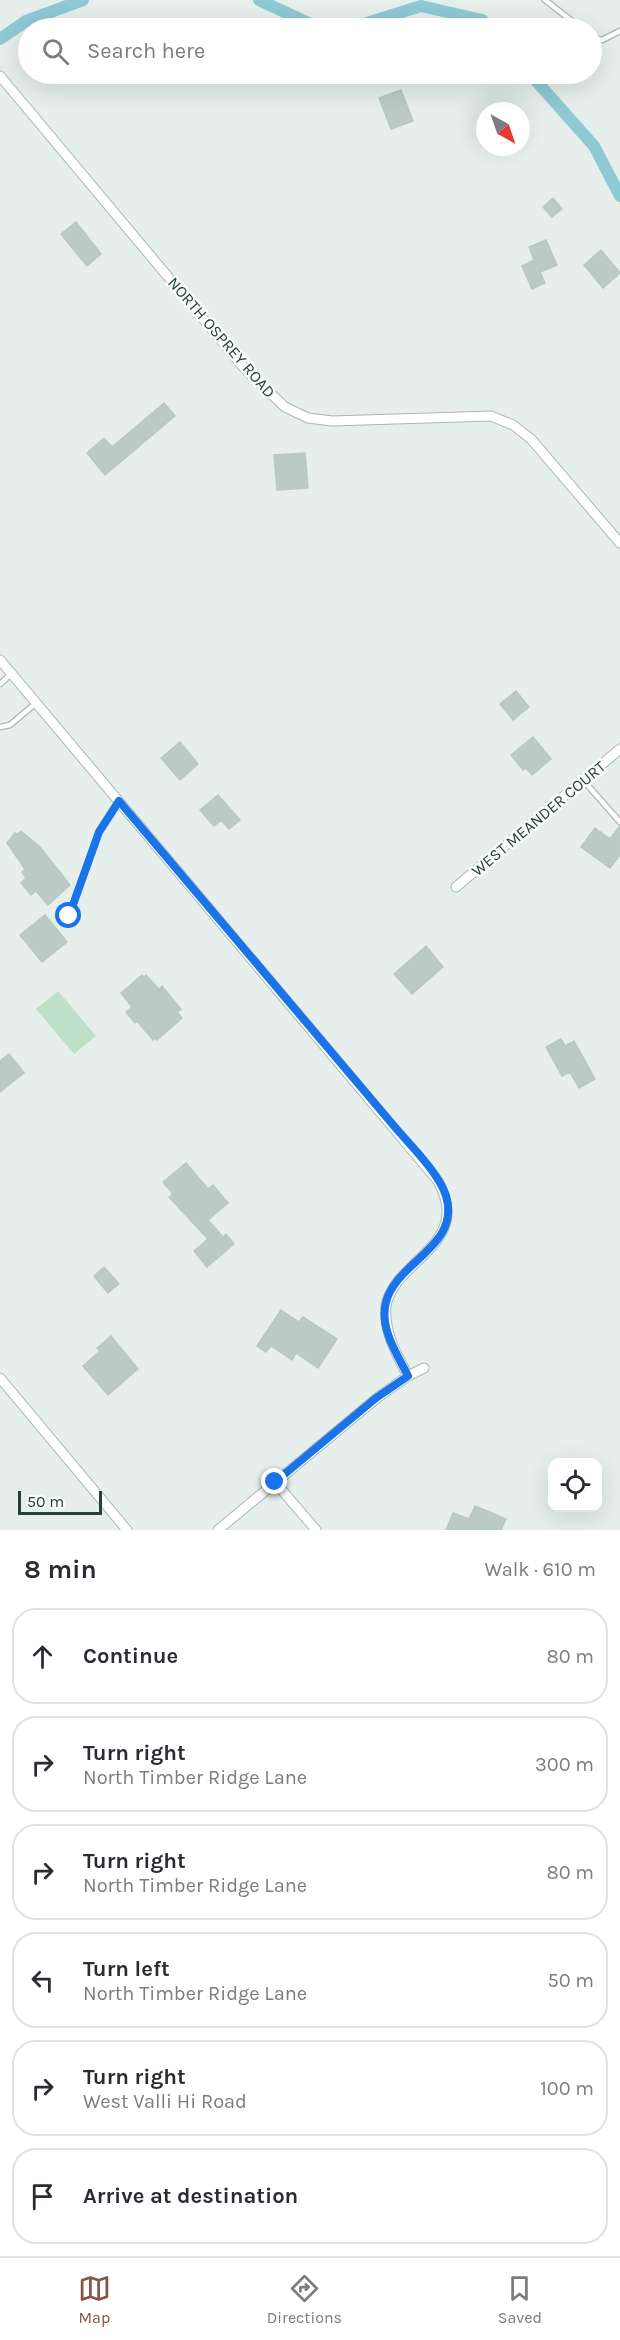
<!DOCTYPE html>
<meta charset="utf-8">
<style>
body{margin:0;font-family:Karla,sans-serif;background:#f7f7f7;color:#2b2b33}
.controls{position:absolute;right:18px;bottom:18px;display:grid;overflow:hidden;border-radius:12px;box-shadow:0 6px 24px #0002}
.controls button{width:54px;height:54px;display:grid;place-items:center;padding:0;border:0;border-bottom:2px solid #e1e1e2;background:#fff;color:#2b2b33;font:30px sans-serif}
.compass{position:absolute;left:476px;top:102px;width:54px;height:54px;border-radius:50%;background:#fff;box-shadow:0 6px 24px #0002;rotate:140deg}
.scale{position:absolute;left:18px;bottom:15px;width:84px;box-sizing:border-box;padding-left:6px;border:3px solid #24423a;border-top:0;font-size:16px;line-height:21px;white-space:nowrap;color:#24423a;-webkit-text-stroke:4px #f7fbf9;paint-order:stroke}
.stop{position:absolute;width:18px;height:18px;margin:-14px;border:4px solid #1a73e8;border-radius:50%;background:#fff}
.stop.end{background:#1a73e8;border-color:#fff;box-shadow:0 2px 6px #0008}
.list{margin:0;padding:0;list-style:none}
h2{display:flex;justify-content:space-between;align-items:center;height:78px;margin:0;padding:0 24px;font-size:26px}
h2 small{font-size:20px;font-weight:400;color:#7c7c81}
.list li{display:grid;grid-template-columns:39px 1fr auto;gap:18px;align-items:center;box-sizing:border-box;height:96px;margin:0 12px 12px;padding:0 12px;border:2px solid #e1e1e2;border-radius:24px}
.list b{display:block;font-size:22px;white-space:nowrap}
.list p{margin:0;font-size:20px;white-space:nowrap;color:#7c7c81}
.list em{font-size:20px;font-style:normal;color:#7c7c81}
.icon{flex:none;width:33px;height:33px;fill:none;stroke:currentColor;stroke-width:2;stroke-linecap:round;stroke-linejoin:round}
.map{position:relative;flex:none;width:620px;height:1530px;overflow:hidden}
.search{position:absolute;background:#fff;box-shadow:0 6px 24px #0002;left:18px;right:18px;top:18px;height:66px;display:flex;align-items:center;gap:15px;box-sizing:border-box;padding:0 21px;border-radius:33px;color:#7c7c81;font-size:22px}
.sheet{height:726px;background:#fff}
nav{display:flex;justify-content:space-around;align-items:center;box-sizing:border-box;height:84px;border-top:2px solid #e1e1e2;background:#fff;font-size:16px;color:#7c7c81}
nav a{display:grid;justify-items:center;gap:3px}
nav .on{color:#855347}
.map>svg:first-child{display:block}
</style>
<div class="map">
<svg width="620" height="1530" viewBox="0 0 620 1530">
<rect width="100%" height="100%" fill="#e6efeb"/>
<path fill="#bfe0c8" d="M 58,991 L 96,1036 L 74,1054 L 36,1009 Z"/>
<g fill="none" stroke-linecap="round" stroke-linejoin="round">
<path stroke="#8ec9d4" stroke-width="12" d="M 259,0 L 315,26 L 351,28 L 421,6 L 482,20 L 490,28
M 0,39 L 26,21 L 83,0
M 530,74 L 594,146 L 620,196"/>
</g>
<path fill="#bbcac4" stroke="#b8c9c2" stroke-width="1.5" d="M 401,90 L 413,121 L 391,129 L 379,98 Z
M 553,198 L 562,209 L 552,217 L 543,207 Z
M 76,222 L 101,254 L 87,266 L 61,234 Z
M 546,240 L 557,265 L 540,272 L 545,283 L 532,289 L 522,266 L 534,260 L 529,247 Z
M 601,250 L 620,273 L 603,288 L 584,265 Z
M 164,403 L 175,416 L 105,475 L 87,453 L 104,438 L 112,447 Z
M 305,453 L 308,488 L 277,490 L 274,455 Z
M 516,691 L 529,707 L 513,720 L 500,704 Z
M 533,737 L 551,759 L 532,775 L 526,768 L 523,770 L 511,755 Z
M 180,742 L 198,764 L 180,780 L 161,758 Z
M 218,795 L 240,820 L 229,829 L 221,820 L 214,826 L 200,810 Z
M 620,826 L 620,855 L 610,868 L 581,847 L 595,828 L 610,839 Z
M 21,831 L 40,847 L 70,885 L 48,905 L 36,891 L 31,895 L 21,883 L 26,878 L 22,872 L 25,869 L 7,843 L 15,833 L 17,834 Z
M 45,915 L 67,942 L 42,962 L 20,935 Z
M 426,946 L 443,967 L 412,994 L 394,974 Z
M 142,975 L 144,977 L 146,975 L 159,989 L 162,986 L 181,1009 L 177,1012 L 182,1018 L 157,1040 L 156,1038 L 153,1040 L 137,1021 L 135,1023 L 126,1012 L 132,1007 L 121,993 Z
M 561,1039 L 565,1046 L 574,1041 L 595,1079 L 579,1088 L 570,1072 L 562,1076 L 546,1047 Z
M 9,1054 L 24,1073 L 0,1092 L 0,1061 Z
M 186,1163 L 208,1189 L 213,1185 L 228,1203 L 208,1220 L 223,1237 L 226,1234 L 234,1244 L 207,1267 L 194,1251 L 208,1239 L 169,1197 L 173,1194 L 163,1182 Z
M 104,1267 L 119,1284 L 108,1293 L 94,1276 Z
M 281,1310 L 299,1322 L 303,1317 L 337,1339 L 318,1368 L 296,1353 L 292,1360 L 271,1346 L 266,1352 L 257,1346 Z
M 111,1336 L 138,1369 L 108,1395 L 83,1366 L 100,1351 L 97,1348 Z
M 475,1506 L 506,1519 L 501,1530 L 446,1530 L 453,1513 L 469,1519 Z"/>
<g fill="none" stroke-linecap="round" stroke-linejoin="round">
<g stroke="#a8b8b2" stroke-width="7">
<path id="lane" d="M 545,0 L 581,28
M 592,37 L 602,40 L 620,31
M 0,684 L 11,674
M 0,727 L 10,725 L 36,703
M 583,780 L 620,822
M 69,916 L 99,832 L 119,801"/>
</g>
<g stroke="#a8b8b2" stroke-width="11">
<path id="street" d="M 0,76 L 246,370 L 285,407 L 308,418 L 332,421 L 491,416 L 513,425 L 531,439 L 620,543
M 0,660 L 438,1181 C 465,1230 427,1248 398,1281 C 393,1288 387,1298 386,1306 C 384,1333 396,1353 408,1376
M 456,887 L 620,749
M 0,1378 L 127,1530
M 275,1482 L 316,1530
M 218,1530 L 377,1398 L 408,1376 L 424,1368"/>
</g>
<use href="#lane" stroke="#fff" stroke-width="4.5"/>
<use href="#street" stroke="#fff" stroke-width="9"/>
</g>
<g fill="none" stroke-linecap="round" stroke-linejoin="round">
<path stroke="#1a73e8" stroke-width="8" d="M 69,916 L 99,832 L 119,801 L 394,1126 C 410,1145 439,1173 446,1196 C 461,1246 397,1261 386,1302 C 379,1328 397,1354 408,1376 L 376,1398 L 275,1482"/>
</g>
<g text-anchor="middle" stroke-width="5" stroke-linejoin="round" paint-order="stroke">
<g font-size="16" fill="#24423a" stroke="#f7fbf9">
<text transform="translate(222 337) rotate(49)" y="6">NORTH OSPREY ROAD</text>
<text transform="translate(538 818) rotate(-40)" y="6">WEST MEANDER COURT</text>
</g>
</g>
</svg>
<div class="controls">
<button><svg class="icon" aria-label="locate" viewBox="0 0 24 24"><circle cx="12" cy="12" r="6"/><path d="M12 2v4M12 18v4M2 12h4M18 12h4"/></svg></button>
</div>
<svg class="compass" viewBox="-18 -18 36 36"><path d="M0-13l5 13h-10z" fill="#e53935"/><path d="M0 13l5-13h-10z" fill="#7c7c81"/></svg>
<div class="scale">50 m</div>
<div class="stop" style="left:69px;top:916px"></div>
<div class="stop end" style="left:275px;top:1482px"></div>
<div class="search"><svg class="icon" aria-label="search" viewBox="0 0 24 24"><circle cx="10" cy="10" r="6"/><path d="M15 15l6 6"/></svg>Search here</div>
</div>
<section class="sheet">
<h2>8 min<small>Walk · 610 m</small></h2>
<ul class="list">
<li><svg class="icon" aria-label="ahead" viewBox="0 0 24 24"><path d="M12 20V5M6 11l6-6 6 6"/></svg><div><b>Continue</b></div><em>80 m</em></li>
<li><svg class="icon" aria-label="right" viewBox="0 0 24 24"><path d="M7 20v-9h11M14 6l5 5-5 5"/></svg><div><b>Turn right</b><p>North Timber Ridge Lane</p></div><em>300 m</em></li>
<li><svg class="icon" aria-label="right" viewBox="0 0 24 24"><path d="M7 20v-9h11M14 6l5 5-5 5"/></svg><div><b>Turn right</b><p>North Timber Ridge Lane</p></div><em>80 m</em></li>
<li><svg class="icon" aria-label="left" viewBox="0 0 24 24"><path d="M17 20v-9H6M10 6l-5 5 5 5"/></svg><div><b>Turn left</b><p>North Timber Ridge Lane</p></div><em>50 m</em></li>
<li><svg class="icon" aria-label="right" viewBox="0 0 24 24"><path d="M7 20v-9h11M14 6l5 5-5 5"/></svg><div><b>Turn right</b><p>West Valli Hi Road</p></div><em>100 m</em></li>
<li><svg class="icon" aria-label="arrive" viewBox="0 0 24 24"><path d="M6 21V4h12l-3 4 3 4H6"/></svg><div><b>Arrive at destination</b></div></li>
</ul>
</section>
<nav>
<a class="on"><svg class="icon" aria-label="map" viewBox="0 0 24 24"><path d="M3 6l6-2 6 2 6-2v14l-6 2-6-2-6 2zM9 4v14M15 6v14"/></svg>Map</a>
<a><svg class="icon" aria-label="directions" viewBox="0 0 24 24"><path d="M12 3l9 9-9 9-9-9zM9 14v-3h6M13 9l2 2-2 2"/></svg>Directions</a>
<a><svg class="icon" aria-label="saved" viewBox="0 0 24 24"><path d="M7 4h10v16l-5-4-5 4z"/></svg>Saved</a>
</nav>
